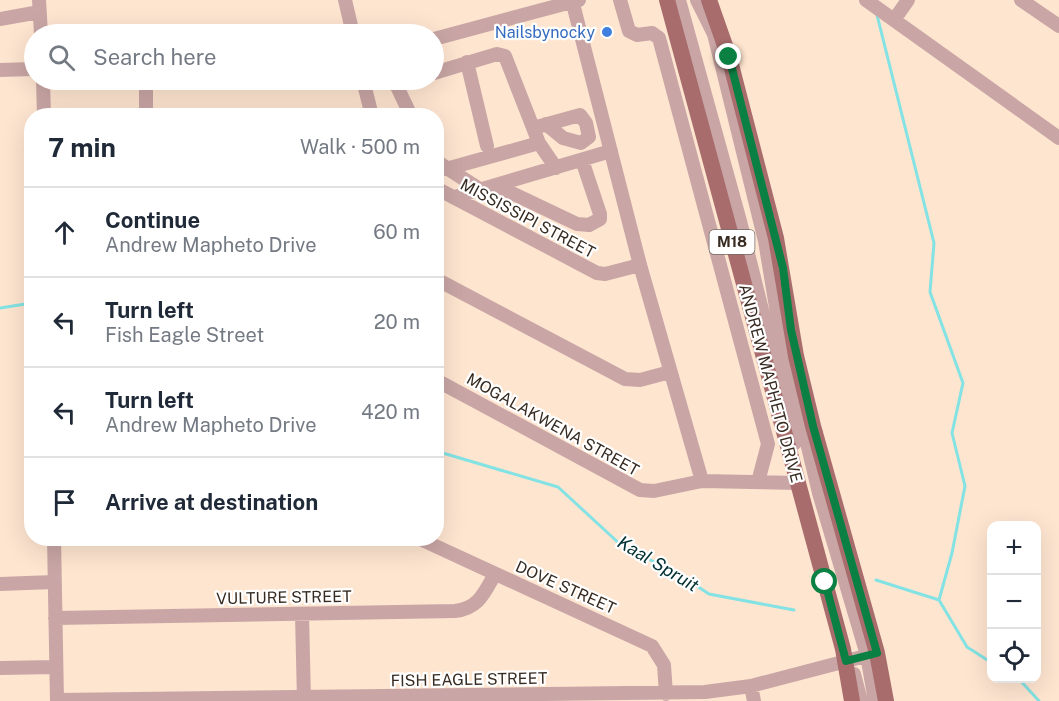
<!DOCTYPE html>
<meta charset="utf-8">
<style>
body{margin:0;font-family:"Public Sans",sans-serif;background:#f6f6f7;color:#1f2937}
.controls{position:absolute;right:18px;bottom:18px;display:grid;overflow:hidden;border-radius:12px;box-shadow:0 6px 24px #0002}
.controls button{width:54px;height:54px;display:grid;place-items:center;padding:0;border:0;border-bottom:2px solid #e0e1e3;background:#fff;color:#1f2937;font:30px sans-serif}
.stop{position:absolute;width:18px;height:18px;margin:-14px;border:4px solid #0b8043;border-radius:50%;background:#fff}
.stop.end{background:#0b8043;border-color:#fff;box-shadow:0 2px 6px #0008}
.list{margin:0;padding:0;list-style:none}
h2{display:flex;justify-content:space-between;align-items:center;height:78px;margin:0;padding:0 24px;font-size:26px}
h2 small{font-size:20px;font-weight:400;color:#747a83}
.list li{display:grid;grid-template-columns:39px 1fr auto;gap:18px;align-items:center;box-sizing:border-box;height:90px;padding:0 24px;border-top:2px solid #e0e1e3}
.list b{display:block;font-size:22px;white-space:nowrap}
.list p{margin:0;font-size:20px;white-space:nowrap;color:#747a83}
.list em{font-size:20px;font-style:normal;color:#747a83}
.icon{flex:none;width:33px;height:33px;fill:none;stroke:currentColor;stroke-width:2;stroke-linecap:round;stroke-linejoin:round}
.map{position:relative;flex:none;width:1059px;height:701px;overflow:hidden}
.search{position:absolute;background:#fff;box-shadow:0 6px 24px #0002;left:24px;top:24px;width:420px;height:66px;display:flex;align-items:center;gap:15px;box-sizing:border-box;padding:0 21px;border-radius:33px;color:#747a83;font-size:22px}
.panel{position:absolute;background:#fff;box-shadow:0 6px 24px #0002;left:24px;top:108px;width:420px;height:438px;border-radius:24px}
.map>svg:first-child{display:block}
</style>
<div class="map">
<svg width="1059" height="701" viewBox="0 0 1059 701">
<rect width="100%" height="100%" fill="#fee5d0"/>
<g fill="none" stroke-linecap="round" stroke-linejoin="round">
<path stroke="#83e2e3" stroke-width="3" d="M 877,15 L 934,243 L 930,292 L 963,383 L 952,433 L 965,486 L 952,553 L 939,600
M 0,308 L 32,303
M 436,451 L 558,487 L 622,546 L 677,573 L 709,594 L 794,610
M 876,580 L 939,600 L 967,647 L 992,663
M 1018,678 L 1039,701"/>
<path stroke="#c9a6a5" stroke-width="14" d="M 39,0 L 41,34
M 345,0 L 353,34
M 572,0 L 640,265 L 702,481
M 620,0 L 629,31 L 637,35 L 652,33 L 659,38 L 768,444 L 758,482
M 679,0 L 740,221 L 795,443
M 697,0 L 714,34 L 765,241 L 779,325 L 819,493 L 867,655 L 875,701
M 866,0 L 1059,138
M 1021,0 L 1059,26
M 0,19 L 39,12
M 894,20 L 908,0
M 434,39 L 579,0
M 467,62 L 487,146
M 0,70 L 34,69
M 434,73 L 497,54 L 505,56 L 539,143 L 556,168
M 43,80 L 44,116
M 146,80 L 146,116
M 363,80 L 372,116
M 394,80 L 411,116
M 395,85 L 414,80
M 533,128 L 580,115 L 586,123 L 589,137 L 581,143 L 563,138 L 546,124
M 436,161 L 481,190
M 446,169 L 539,143
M 495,185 L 577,224 L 589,225 L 600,219 L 600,214 L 582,160
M 436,188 L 597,273 L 605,274 L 640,265
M 455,197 L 611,151
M 436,279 L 625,379 L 640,380 L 670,372
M 436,380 L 640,490 L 654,491 L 702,481 L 798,483
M 54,538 L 57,701
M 418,538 L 652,646 L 664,665 L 666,694
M 0,584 L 54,582
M 302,614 L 304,701
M 55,618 L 455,611 C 479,608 484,593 495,574
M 0,668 L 56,667
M 854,674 L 861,701
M 751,686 L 754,701
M 57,700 L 705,692 L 751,686 L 877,653"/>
<path stroke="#a86c6c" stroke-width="16" d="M 667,0 L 843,649 L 852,701
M 709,0 L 729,57 L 776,238 L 796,356 L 813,426 L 877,653 L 886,701"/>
</g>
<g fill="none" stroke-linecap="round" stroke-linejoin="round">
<path stroke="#0b8043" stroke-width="8" d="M 729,57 L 783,268 L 791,330 L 813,426 L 877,653 L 846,661 L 825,582"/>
</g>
<circle fill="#3f7fe0" stroke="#fff" stroke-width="2" cx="607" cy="32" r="6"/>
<g text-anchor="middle" stroke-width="4.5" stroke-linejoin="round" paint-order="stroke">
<rect fill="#fff" stroke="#736b64" stroke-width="1.5" x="709.5" y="230" width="45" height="24" rx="4.5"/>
<g font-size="15" font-weight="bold" fill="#372b21">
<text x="732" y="247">M18</text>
</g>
<g font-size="16" fill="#366cbe" stroke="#fff" text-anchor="end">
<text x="595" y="38">Nailsbynocky</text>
</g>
<g font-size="16" fill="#372b21" stroke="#fff">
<text transform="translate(528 218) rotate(28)" y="6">MISSISSIPI STREET</text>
<text transform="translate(771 383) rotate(75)" y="6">ANDREW MAPHETO DRIVE</text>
<text transform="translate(553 424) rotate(29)" y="6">MOGALAKWENA STREET</text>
<text transform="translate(566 587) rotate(24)" y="6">DOVE STREET</text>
<text transform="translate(284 597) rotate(-1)" y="6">VULTURE STREET</text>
<text transform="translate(469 679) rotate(-1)" y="6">FISH EAGLE STREET</text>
</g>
<g font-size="18" font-style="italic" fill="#003031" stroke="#fff">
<text transform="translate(658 564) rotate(31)" y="6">Kaal Spruit</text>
</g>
</g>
</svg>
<div class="controls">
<button>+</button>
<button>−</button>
<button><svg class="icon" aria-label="locate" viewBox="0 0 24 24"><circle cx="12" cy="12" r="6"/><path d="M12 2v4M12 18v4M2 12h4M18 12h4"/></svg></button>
</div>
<div class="stop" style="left:825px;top:582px"></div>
<div class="stop end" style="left:729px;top:57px"></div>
<div class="search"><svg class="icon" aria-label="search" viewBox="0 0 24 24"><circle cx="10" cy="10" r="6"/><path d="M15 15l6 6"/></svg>Search here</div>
<section class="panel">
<h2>7 min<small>Walk · 500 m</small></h2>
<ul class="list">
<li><svg class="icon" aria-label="ahead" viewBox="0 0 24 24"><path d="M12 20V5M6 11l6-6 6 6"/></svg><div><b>Continue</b><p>Andrew Mapheto Drive</p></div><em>60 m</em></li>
<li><svg class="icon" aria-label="left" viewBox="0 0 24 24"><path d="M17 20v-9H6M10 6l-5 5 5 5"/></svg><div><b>Turn left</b><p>Fish Eagle Street</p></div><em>20 m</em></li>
<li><svg class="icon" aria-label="left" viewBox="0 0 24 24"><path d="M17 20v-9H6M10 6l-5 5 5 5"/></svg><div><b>Turn left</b><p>Andrew Mapheto Drive</p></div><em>420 m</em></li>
<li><svg class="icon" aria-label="arrive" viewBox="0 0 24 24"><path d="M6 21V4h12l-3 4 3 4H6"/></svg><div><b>Arrive at destination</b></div></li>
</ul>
</section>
</div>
